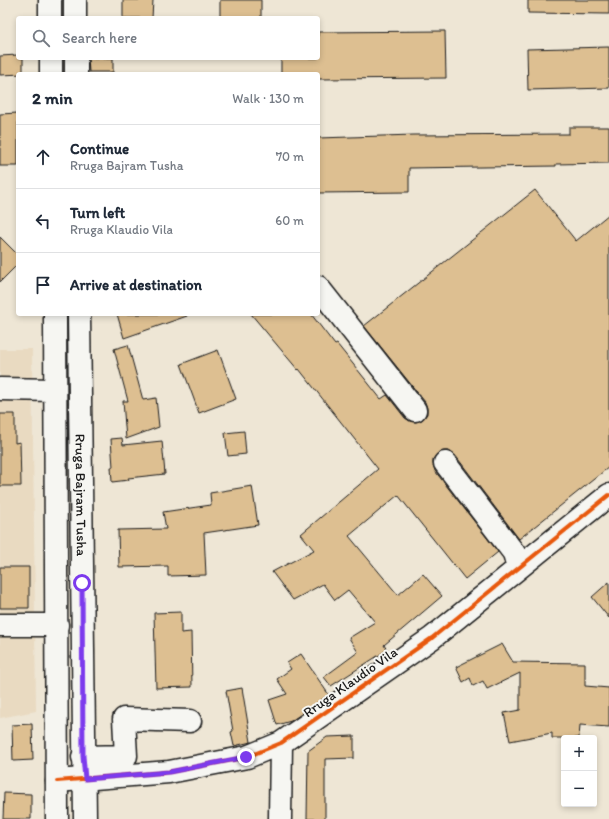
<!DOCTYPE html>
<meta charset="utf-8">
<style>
body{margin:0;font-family:Itim,sans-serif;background:#f6f6f7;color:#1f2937}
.controls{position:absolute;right:12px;bottom:12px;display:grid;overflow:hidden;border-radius:4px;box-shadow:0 2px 6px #0003}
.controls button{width:36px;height:36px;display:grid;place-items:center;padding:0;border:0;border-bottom:1px solid #e0e1e3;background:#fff;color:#1f2937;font:20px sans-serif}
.stop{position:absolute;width:12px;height:12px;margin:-9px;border:3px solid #7c3aed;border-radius:50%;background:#fff}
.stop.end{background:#7c3aed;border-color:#fff;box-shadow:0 1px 4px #0008}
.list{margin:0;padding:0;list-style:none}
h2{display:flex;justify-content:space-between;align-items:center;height:52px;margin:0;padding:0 16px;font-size:17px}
h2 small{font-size:13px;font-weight:400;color:#747a83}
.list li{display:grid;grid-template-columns:26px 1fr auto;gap:12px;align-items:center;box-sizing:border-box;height:64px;padding:0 16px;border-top:1px solid #e0e1e3}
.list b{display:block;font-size:15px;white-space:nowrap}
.list p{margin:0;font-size:13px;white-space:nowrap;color:#747a83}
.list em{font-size:13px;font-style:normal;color:#747a83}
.icon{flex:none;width:22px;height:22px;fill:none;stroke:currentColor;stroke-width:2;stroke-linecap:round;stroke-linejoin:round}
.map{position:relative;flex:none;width:609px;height:819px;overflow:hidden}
.search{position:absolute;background:#fff;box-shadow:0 2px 6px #0003;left:16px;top:16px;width:304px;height:44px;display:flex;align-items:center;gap:10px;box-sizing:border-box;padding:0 14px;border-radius:4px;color:#747a83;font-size:15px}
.panel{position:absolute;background:#fff;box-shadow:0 2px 6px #0003;left:16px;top:72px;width:304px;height:244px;border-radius:4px}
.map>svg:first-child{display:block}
</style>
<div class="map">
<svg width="609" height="819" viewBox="0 0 609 819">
<rect width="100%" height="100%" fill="#eee6d5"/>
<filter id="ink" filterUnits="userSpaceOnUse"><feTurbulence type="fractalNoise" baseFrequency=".025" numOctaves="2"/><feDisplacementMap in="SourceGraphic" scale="8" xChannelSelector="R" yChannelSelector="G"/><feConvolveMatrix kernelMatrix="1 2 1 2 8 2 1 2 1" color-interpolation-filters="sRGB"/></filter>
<g filter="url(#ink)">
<path fill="#e9dac1" d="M 0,349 L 32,349 L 36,711 L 0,718 Z"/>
<path fill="#ddbf91" stroke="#1c1c1c" d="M 123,0 L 153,0 L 152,18 L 123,18 Z
M 220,0 L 261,0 L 261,18 L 220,18 Z
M 528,0 L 609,0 L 609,14 L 528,13 Z
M 445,31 L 446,78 L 318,79 L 318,74 L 281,74 L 281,58 L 318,58 L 318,32 Z
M 609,47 L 609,88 L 528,90 L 527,49 Z
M 18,55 L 18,58 L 23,58 L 23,74 L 0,75 L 0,56 Z
M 88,58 L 113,58 L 113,72 L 89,72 Z
M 18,113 L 18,166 L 0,166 L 0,114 Z
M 569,127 L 609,127 L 609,163 L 556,164 L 556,166 L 409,168 L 409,192 L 318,193 L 318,138 L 414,135 L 569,134 Z
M 535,190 L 576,241 L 609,214 L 609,467 L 519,539 L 455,455 L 449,451 L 443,451 L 438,453 L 433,459 L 433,465 L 435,471 L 498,552 L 465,579 L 398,495 L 349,536 L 398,595 L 423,574 L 442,596 L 384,645 L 387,650 L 331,686 L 324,677 L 358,652 L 349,638 L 375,622 L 348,590 L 335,600 L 323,584 L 293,600 L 272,572 L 314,550 L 301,534 L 378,469 L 299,369 L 298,370 L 251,314 L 311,314 L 335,345 L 337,344 L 381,399 L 387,395 L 405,418 L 410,421 L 416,422 L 422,420 L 427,414 L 427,408 L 425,402 L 364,326 Z
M 0,237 L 18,255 L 18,264 L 0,282 Z
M 117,314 L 187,314 L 187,316 L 124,338 Z
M 128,345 L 143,400 L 156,398 L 159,427 L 126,439 L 123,401 L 128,401 L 114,349 Z
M 218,350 L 236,399 L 199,413 L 181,364 Z
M 0,414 L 15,414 L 15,443 L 20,442 L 21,486 L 0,486 Z
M 244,431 L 246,454 L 228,456 L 225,433 Z
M 122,438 L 123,445 L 162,441 L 165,474 L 128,478 L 129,480 L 112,482 L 111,467 L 113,467 L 111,439 Z
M 252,486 L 258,525 L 204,533 L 206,575 L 168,576 L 168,566 L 119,567 L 118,530 L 166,529 L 163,512 L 211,505 L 210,493 Z
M 0,567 L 29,567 L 29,608 L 0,608 Z
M 609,582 L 609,618 L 592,597 Z
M 181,612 L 181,633 L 191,632 L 192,687 L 156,688 L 154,613 Z
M 502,644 L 513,662 L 585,663 L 585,686 L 609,688 L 609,727 L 580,725 L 579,738 L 552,738 L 552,733 L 510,741 L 504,713 L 520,710 L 520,673 L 487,689 L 483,681 L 473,686 L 470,678 L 463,682 L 456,667 Z
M 301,654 L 329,695 L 291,721 L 277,725 L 269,700 L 287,694 L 277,679 L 291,669 L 287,663 Z
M 242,688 L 251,742 L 234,746 L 231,732 L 233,731 L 226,691 Z
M 32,724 L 33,760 L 13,761 L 12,725 Z
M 354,736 L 354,758 L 325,759 L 325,819 L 307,819 L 308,751 L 327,737 Z
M 4,793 L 31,794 L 31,819 L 3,819 Z"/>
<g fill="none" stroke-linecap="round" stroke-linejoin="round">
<g stroke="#1c1c1c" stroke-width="25">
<path id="minor" d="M 318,287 L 415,410
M 0,389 L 55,390
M 445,463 L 514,553 L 518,568
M 0,625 L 57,625
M 83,757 L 126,756 L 124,719 L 190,721
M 57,781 L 169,772 L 247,757 L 281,743 L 432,638 L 609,495
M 280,819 L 281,743"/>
</g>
<g stroke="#1c1c1c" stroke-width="25">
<g id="major">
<path d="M 50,0 L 50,18"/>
<path d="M 75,18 L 75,0"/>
<path d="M 51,58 L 51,74"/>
<path d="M 76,58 L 76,74"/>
<path d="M 55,314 L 57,819"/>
<path id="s1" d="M 79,314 L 85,819"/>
</g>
</g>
<use href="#minor" stroke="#f6f6f2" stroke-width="22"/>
<use href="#major" stroke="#f6f6f2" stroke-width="22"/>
<g stroke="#f6f6f2" stroke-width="6">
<path id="cycleway" d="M 57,781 L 169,772 L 247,757 L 281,743 L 432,638 L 609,495"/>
</g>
<use href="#cycleway" stroke="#e8590c" stroke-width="4"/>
</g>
</g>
<g fill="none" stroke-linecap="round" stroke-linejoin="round" filter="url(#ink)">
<path stroke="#7c3aed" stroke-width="5" d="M 82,583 L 83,756 L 85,779 L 169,772 L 246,757"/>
</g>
<g text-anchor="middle" stroke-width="4" stroke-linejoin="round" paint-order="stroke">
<g font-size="14" fill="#1c1c1c" stroke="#f6f6f2">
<text dy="5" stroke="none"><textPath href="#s1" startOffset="181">Rruga Bajram Tusha</textPath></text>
<text transform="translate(350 682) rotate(-35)" y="5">Rruga Klaudio Vila</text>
</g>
</g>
</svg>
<div class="controls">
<button>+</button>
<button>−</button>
</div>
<div class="stop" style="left:82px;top:583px"></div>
<div class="stop end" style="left:246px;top:757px"></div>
<div class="search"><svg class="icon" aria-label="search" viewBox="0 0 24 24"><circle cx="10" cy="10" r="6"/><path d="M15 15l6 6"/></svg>Search here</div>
<section class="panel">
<h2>2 min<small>Walk · 130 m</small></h2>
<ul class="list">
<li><svg class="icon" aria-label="ahead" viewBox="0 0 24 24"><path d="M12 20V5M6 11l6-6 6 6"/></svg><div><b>Continue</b><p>Rruga Bajram Tusha</p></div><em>70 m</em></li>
<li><svg class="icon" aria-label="left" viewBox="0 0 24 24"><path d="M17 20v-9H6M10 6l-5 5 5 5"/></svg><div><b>Turn left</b><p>Rruga Klaudio Vila</p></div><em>60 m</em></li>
<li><svg class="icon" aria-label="arrive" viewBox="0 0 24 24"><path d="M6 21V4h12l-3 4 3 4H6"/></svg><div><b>Arrive at destination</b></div></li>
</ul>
</section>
</div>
